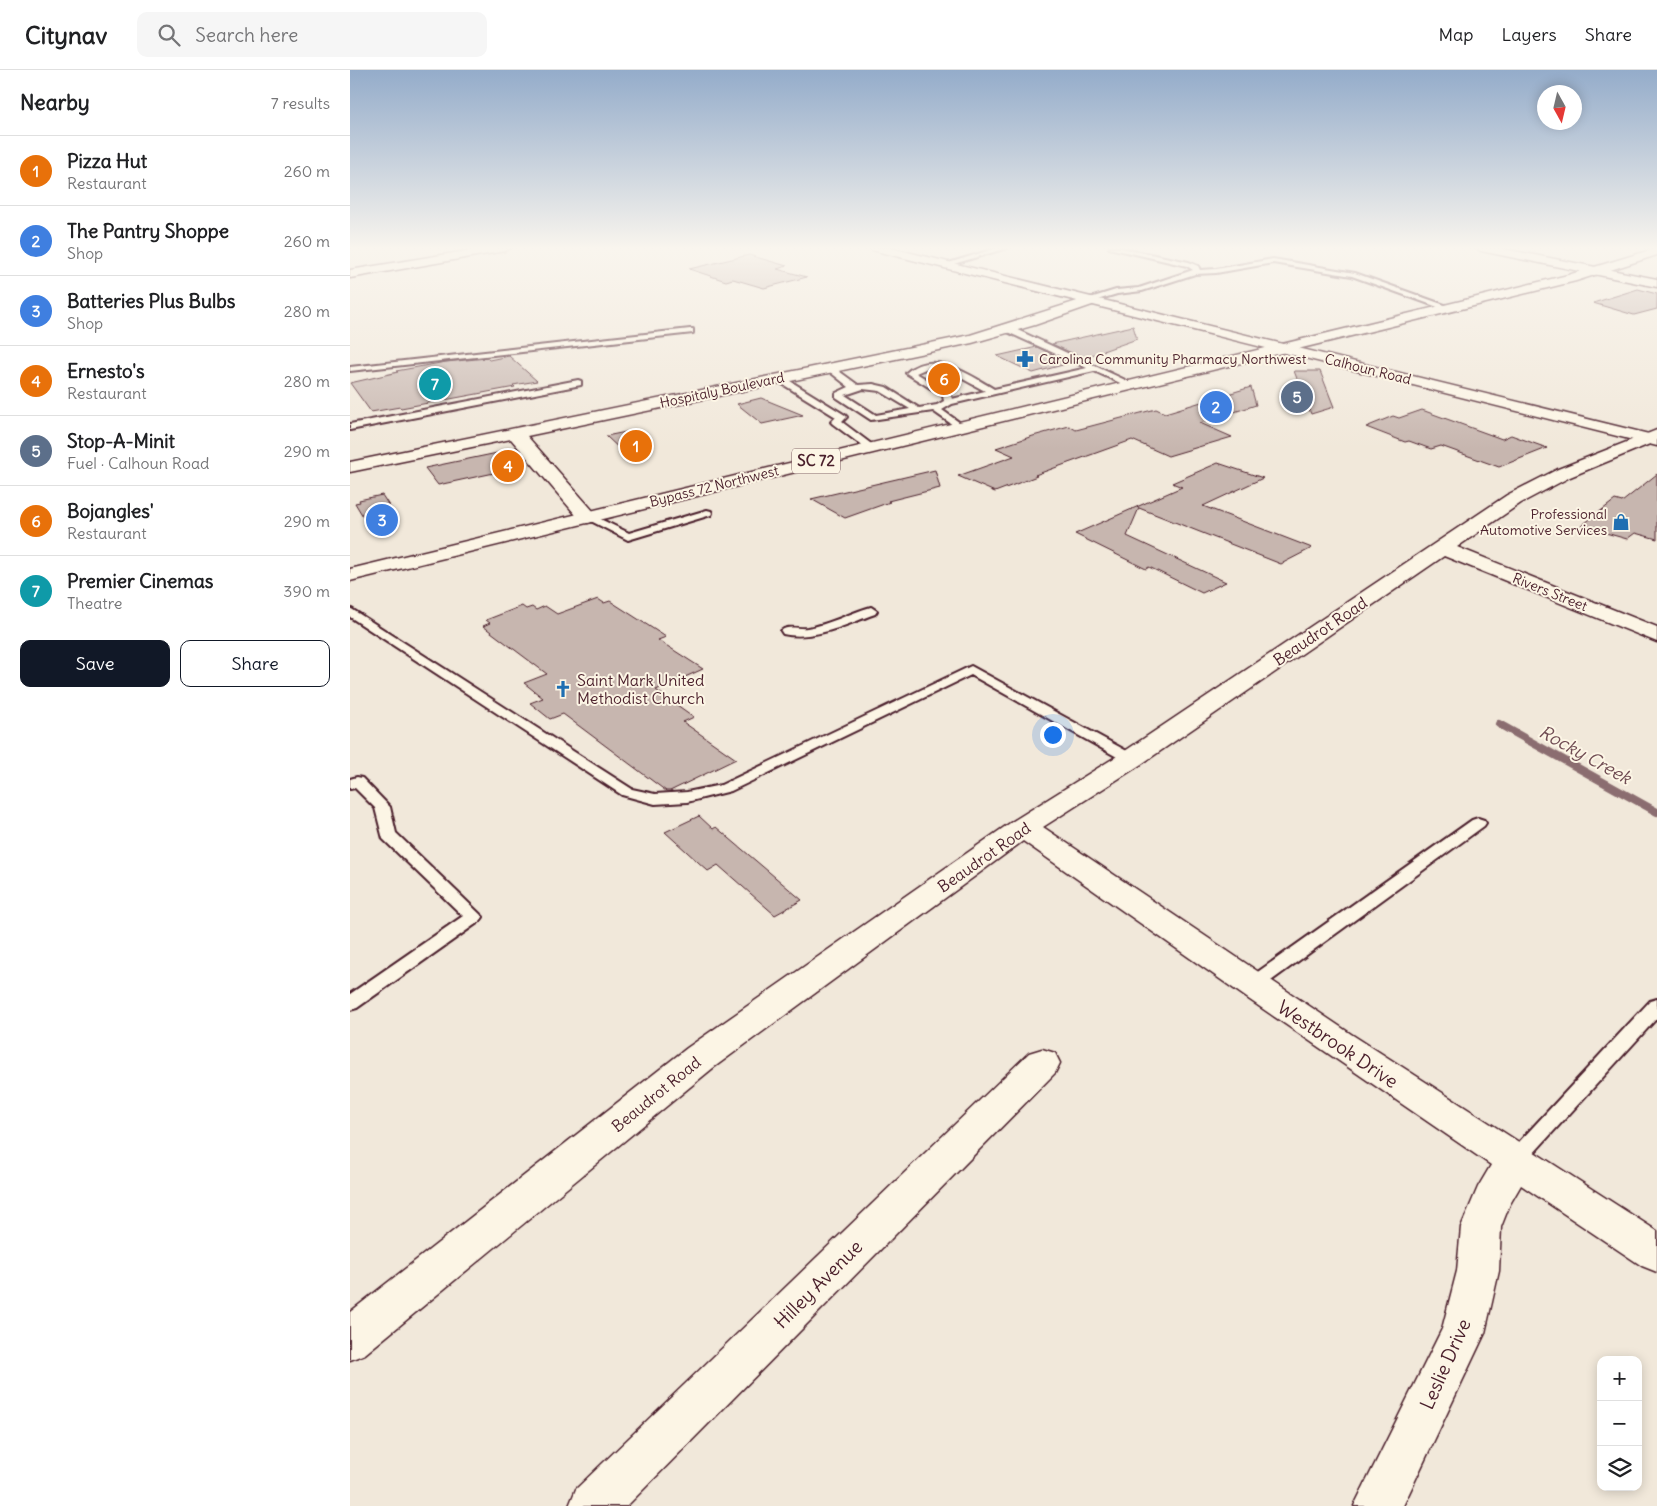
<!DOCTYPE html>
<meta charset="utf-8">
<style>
body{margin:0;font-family:Delius,sans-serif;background:#f6f6f6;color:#202124}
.controls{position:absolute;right:15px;bottom:15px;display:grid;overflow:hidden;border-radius:10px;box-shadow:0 2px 12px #0003}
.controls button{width:45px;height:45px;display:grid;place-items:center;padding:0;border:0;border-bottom:1px solid #e0e0e0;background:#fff;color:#202124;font:25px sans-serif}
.compass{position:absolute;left:1187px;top:15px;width:45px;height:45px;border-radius:50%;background:#fff;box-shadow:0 2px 12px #0003;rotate:172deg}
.you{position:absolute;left:702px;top:664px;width:18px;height:18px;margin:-12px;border:4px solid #fff;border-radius:50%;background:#1a73e8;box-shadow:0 0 0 8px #1a73e833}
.badge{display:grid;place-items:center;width:32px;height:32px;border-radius:50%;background:#111827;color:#fff;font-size:16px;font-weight:700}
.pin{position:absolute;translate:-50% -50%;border:2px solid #fff;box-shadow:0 1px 5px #0006}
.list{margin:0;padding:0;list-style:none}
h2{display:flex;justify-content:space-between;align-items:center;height:65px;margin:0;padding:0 20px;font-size:21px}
h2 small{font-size:16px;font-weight:400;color:#757577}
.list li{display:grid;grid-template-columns:32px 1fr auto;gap:15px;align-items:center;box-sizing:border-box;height:70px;padding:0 20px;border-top:1px solid #e0e0e0}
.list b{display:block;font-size:19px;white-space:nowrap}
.list p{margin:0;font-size:16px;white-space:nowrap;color:#757577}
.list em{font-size:16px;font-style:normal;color:#757577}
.actions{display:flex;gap:10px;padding:15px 20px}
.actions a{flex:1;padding:11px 0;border:1px solid #111827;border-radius:10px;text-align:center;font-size:18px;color:#111827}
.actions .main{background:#111827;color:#fff}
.icon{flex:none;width:28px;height:28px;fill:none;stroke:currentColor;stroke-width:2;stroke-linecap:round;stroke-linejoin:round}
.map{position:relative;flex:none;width:1307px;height:1436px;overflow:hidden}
header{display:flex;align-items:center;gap:30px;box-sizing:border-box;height:70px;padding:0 25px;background:#fff;border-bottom:1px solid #e0e0e0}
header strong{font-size:24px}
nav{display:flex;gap:28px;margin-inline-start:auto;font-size:18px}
.search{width:350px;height:45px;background:#f6f6f6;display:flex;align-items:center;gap:12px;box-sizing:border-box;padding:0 18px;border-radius:10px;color:#757577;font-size:19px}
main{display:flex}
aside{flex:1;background:#fff}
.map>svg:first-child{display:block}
</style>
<header>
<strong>Citynav</strong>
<div class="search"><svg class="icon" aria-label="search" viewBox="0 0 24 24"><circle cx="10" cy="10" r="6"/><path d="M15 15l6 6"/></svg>Search here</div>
<nav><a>Map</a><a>Layers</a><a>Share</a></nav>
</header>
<main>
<aside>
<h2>Nearby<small>7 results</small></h2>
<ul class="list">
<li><span class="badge" style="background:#e8710a">1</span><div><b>Pizza Hut</b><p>Restaurant</p></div><em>260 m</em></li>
<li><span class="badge" style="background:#3f7fe0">2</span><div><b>The Pantry Shoppe</b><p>Shop</p></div><em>260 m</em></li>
<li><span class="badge" style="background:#3f7fe0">3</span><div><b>Batteries Plus Bulbs</b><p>Shop</p></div><em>280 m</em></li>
<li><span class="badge" style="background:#e8710a">4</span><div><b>Ernesto's</b><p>Restaurant</p></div><em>280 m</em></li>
<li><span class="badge" style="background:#5c6f8a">5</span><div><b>Stop-A-Minit</b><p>Fuel · Calhoun Road</p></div><em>290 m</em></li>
<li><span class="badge" style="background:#e8710a">6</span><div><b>Bojangles'</b><p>Restaurant</p></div><em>290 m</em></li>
<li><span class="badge" style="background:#0f9aa8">7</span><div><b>Premier Cinemas</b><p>Theatre</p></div><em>390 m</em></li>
</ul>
<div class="actions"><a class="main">Save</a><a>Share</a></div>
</aside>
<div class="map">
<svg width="1307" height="1436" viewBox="0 0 1307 1436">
<rect width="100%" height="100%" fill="#f1e8da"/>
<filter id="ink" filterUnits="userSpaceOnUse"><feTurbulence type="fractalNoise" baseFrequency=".02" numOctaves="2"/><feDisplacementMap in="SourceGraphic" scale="10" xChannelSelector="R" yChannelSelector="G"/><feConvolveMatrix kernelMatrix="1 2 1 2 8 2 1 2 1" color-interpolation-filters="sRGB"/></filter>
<g filter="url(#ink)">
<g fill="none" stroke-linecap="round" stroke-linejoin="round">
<path stroke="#8b6d6f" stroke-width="8" d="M 1149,654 L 1307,742"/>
</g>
<path fill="#c7b6af" stroke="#4a1f2b" d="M 399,185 L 437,196 L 427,199 L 457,207 L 414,218 L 383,209 L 376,211 L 339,199 Z
M 1288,219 L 1307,224 L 1307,239 L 1284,245 L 1243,233 Z
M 783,256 L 787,269 L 733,288 L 702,274 Z
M 687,277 L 720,293 L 683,303 L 647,286 Z
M 159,286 L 187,311 L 163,315 L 165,317 L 51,338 L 50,337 L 21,342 L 0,313 L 48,302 L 46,301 L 96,292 L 137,288 L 139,290 Z
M 944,301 L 970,301 L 984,337 L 961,344 Z
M 901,317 L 906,335 L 850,353 L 882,367 L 818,386 L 782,370 L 685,405 L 687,406 L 645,422 L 608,406 L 664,386 L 646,378 L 683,366 L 719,356 L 726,360 L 806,339 L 815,343 Z
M 411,328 L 453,345 L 412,354 L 387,334 Z
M 1072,340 L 1152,369 L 1161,365 L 1197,378 L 1149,397 L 1091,376 L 1081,379 L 1059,371 L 1055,372 L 1016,357 L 1043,346 L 1049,348 Z
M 281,361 L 301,378 L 275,384 L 256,366 Z
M 157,381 L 172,397 L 88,415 L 75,398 Z
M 868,393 L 913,408 L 853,436 L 962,478 L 931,494 L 789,438 L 777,466 L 876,512 L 852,523 L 799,497 L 796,499 L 725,464 L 832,417 L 822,413 Z
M 585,400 L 590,418 L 538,431 L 540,432 L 495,448 L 461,429 Z
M 1307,404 L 1307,469 L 1285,463 L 1277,469 L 1231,456 L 1265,430 L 1272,432 Z
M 32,425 L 49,451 L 20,458 L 5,433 L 10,432 L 9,430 Z
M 248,529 L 254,533 L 260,531 L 316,567 L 308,570 L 353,599 L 306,620 L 344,647 L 333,652 L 386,689 L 320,721 L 316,721 L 213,644 L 200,649 L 180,633 L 193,628 L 174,613 L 197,604 L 133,556 L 140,553 L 136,550 L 172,536 L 176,539 L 182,537 L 186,540 L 195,536 L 207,544 Z
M 349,746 L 363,759 L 366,757 L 452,830 L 425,845 L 368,795 L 358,801 L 315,762 Z"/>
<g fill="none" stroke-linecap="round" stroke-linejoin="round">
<g stroke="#4a1f2b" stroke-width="4">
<path id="lane" d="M 647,178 L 657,178 L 597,196 L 592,195 Z
M 759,178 L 771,178 L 839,192 L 848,196 L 850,200 L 866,199 L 923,189 L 1005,203 L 1103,238 L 1096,240 L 1002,206 L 923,193 L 866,203 L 845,204 L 792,221 L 767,224 L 737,233 L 737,229 L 766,220 L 789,218 L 843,200 L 837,196 Z
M 655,257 L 661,257 L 786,315 L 779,317 L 744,301 L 602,334 L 592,340 L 613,355 L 613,359 L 610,360 L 583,341 L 521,350 L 486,327 L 486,323 L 499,317 L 475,298 L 482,296 L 508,315 L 523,314 L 536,317 L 569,338 L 587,335 L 594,331 L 593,326 L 556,303 C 582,278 620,305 644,319 L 737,298 L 655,261 ZM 580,297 L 600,302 L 635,321 L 602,329 L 600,323 L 566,303 ZM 513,319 L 530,321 L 560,339 L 526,345 L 495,325 Z
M 340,259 L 343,259 L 343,263 L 0,301 L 0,297 Z
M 426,306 L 432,306 L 495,345 L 497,347 L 492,352 L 524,376 L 524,380 L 518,380 L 483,354 L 481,352 L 486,347 L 426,310 Z
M 228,310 L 231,311 L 231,315 L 0,360 L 0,354 Z
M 357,440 L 361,441 L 362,443 L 361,445 L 278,470 L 233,447 L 234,445 L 242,445 L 279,463 Z
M 521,537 L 527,541 L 525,544 C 497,554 464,571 433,564 L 431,561 C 437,555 448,559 457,558 C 479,555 499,543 521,537 Z
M 0,538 L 282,719 L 305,724 L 337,722 L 371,715 L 621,596 L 786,686 L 788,689 L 786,692 L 776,692 L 621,605 L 381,721 L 337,732 L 305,734 L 272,725 L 0,547 Z
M 7,707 L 12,708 L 40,737 L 46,763 L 133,847 L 130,851 L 7,938 L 0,940 L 0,924 L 113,846 L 33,769 L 25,738 L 5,718 L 0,719 L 0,709 Z
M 1128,748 L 1134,750 L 1136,753 L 1134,756 L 907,921 L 901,923 L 895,921 L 892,916 L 895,911 L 1122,750 Z
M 1307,929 L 1307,948 L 1171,1097 L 1164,1100 L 1157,1097 L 1154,1091 L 1157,1085 L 1300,931 Z"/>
</g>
<g stroke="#4a1f2b" stroke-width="3">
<path id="street" d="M 134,178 L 161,178 L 155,181 L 0,208 L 0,200 Z
M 740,227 L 745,228 L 747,231 L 745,234 L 685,255 L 622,273 L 177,366 L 245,443 L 248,447 L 245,451 L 238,453 L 231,451 L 161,369 L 0,402 L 0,392 L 620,265 Z
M 1307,360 L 1307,371 L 1220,407 L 1171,433 L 1107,477 L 1307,557 L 1307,572 L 1094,486 L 790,695 L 693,757 L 1001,964 L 1307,1161 L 1307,1202 L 1292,1196 L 1171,1115 L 1160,1134 L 1151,1157 L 1149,1201 L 1135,1263 L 1053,1436 L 1004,1436 L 1092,1259 L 1107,1201 L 1111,1157 L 1128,1117 L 1141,1095 L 897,928 L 673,771 L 363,998 L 15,1284 L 0,1290 L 0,1242 L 337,978 L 663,751 L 772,683 L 1157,425 L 1208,399 Z
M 692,979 L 705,983 L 710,993 L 705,1003 L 277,1436 L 219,1436 L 226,1419 L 679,983 Z"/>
</g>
<g stroke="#4a1f2b" stroke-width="3">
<path id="secondary" d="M 1125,178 L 1149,178 L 1307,209 L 1307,217 L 1131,181 Z
M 932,274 L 1307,366 L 1307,376 L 927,281 L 925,278 L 927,275 Z"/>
</g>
<g stroke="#4a1f2b" stroke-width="3">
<path id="primary" d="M 520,178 L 541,178 L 937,275 L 939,278 L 937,281 L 932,282 L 522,180 Z"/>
</g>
<g stroke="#4a1f2b" stroke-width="3">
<path id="highway" d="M 1307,178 L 1307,185 L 1226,211 L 0,511 L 0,499 L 1218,205 Z"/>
</g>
<use href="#lane" fill="#fcf5e5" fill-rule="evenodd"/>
<use href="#street" fill="#fcf5e5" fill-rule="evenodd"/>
<use href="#secondary" fill="#fcf5e5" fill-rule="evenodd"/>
<use href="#primary" fill="#fcf5e5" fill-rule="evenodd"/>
<use href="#highway" fill="#fcf5e5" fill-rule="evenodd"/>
</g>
</g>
<linearGradient id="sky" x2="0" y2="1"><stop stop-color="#94acca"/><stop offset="0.47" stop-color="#f9f5ee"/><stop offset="1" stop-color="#f9f5ee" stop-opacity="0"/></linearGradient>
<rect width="1307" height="379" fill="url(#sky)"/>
<defs>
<g id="pharmacy-bare" transform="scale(1.35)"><path d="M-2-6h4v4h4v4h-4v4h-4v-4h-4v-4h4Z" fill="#1f6fb2" stroke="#fcf5e5" stroke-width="2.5" paint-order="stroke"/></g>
<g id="shop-bare" transform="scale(1.35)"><path d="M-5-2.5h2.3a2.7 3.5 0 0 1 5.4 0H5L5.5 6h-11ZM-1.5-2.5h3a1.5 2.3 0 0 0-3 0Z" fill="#1f6fb2" stroke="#fcf5e5" stroke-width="2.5" paint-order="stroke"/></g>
<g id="church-bare" transform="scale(1.35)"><path d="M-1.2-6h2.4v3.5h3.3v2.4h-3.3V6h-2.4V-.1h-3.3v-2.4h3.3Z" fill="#1f6fb2" stroke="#fcf5e5" stroke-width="2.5" paint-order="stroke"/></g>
</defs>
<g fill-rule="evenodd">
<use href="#pharmacy-bare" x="675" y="289"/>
<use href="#shop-bare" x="1271" y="452"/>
<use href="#church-bare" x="213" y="619"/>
</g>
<g text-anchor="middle" stroke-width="4" stroke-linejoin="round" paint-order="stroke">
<g font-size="14" fill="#4a1f2b" stroke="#fcf5e5" text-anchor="start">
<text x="689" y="294">Carolina Community Pharmacy Northwest</text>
<text x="1257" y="449" text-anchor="end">Professional<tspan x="1257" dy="16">Automotive Services</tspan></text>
</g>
<g font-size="14" fill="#4a1f2b" stroke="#fcf5e5">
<text transform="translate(1018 299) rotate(14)" y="5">Calhoun Road</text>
<text transform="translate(372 320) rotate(-12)" y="5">Hospitaly Boulevard</text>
<text transform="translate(364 416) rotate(-14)" y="5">Bypass 72 Northwest</text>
<text transform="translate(1200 522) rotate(22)" y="5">Rivers Street</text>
</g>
<rect fill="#fcf5e5" stroke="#7f5f63" stroke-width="1" x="442" y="378.5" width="48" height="25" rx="4"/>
<g font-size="15" font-weight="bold" fill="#4a1f2b">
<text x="466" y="396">SC 72</text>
</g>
<g font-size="16" fill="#4a1f2b" stroke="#fcf5e5">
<text transform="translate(970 561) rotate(-34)" y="6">Beaudrot Road</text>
<text transform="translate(634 787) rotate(-35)" y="6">Beaudrot Road</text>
<text transform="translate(306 1024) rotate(-39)" y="6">Beaudrot Road</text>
</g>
<g font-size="16" fill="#4a1f2b" stroke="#fcf5e5" text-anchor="start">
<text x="227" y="616">Saint Mark United<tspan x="227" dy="18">Methodist Church</tspan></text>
</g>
<g font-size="18" font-style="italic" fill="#704c53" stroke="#fcf5e5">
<text transform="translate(1235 685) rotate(29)" y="6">Rocky Creek</text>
</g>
<g font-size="19" fill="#4a1f2b" stroke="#fcf5e5">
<text transform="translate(988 974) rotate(34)" y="7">Westbrook Drive</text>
<text transform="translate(468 1214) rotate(-45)" y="7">Hilley Avenue</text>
<text transform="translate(1095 1294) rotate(-66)" y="7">Leslie Drive</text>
</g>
</g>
</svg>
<div class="controls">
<button>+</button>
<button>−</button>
<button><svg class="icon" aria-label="layers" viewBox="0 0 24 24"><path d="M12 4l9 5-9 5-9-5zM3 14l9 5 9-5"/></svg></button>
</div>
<svg class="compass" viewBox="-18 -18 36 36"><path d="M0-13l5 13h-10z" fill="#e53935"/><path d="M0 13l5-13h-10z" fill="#757577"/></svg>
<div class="you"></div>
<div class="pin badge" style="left:286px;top:376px;background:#e8710a">1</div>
<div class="pin badge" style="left:866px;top:337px;background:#3f7fe0">2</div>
<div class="pin badge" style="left:32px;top:450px;background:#3f7fe0">3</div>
<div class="pin badge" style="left:158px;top:396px;background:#e8710a">4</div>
<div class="pin badge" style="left:947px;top:327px;background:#5c6f8a">5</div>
<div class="pin badge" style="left:594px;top:309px;background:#e8710a">6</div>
<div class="pin badge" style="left:85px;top:314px;background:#0f9aa8">7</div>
</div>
</main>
